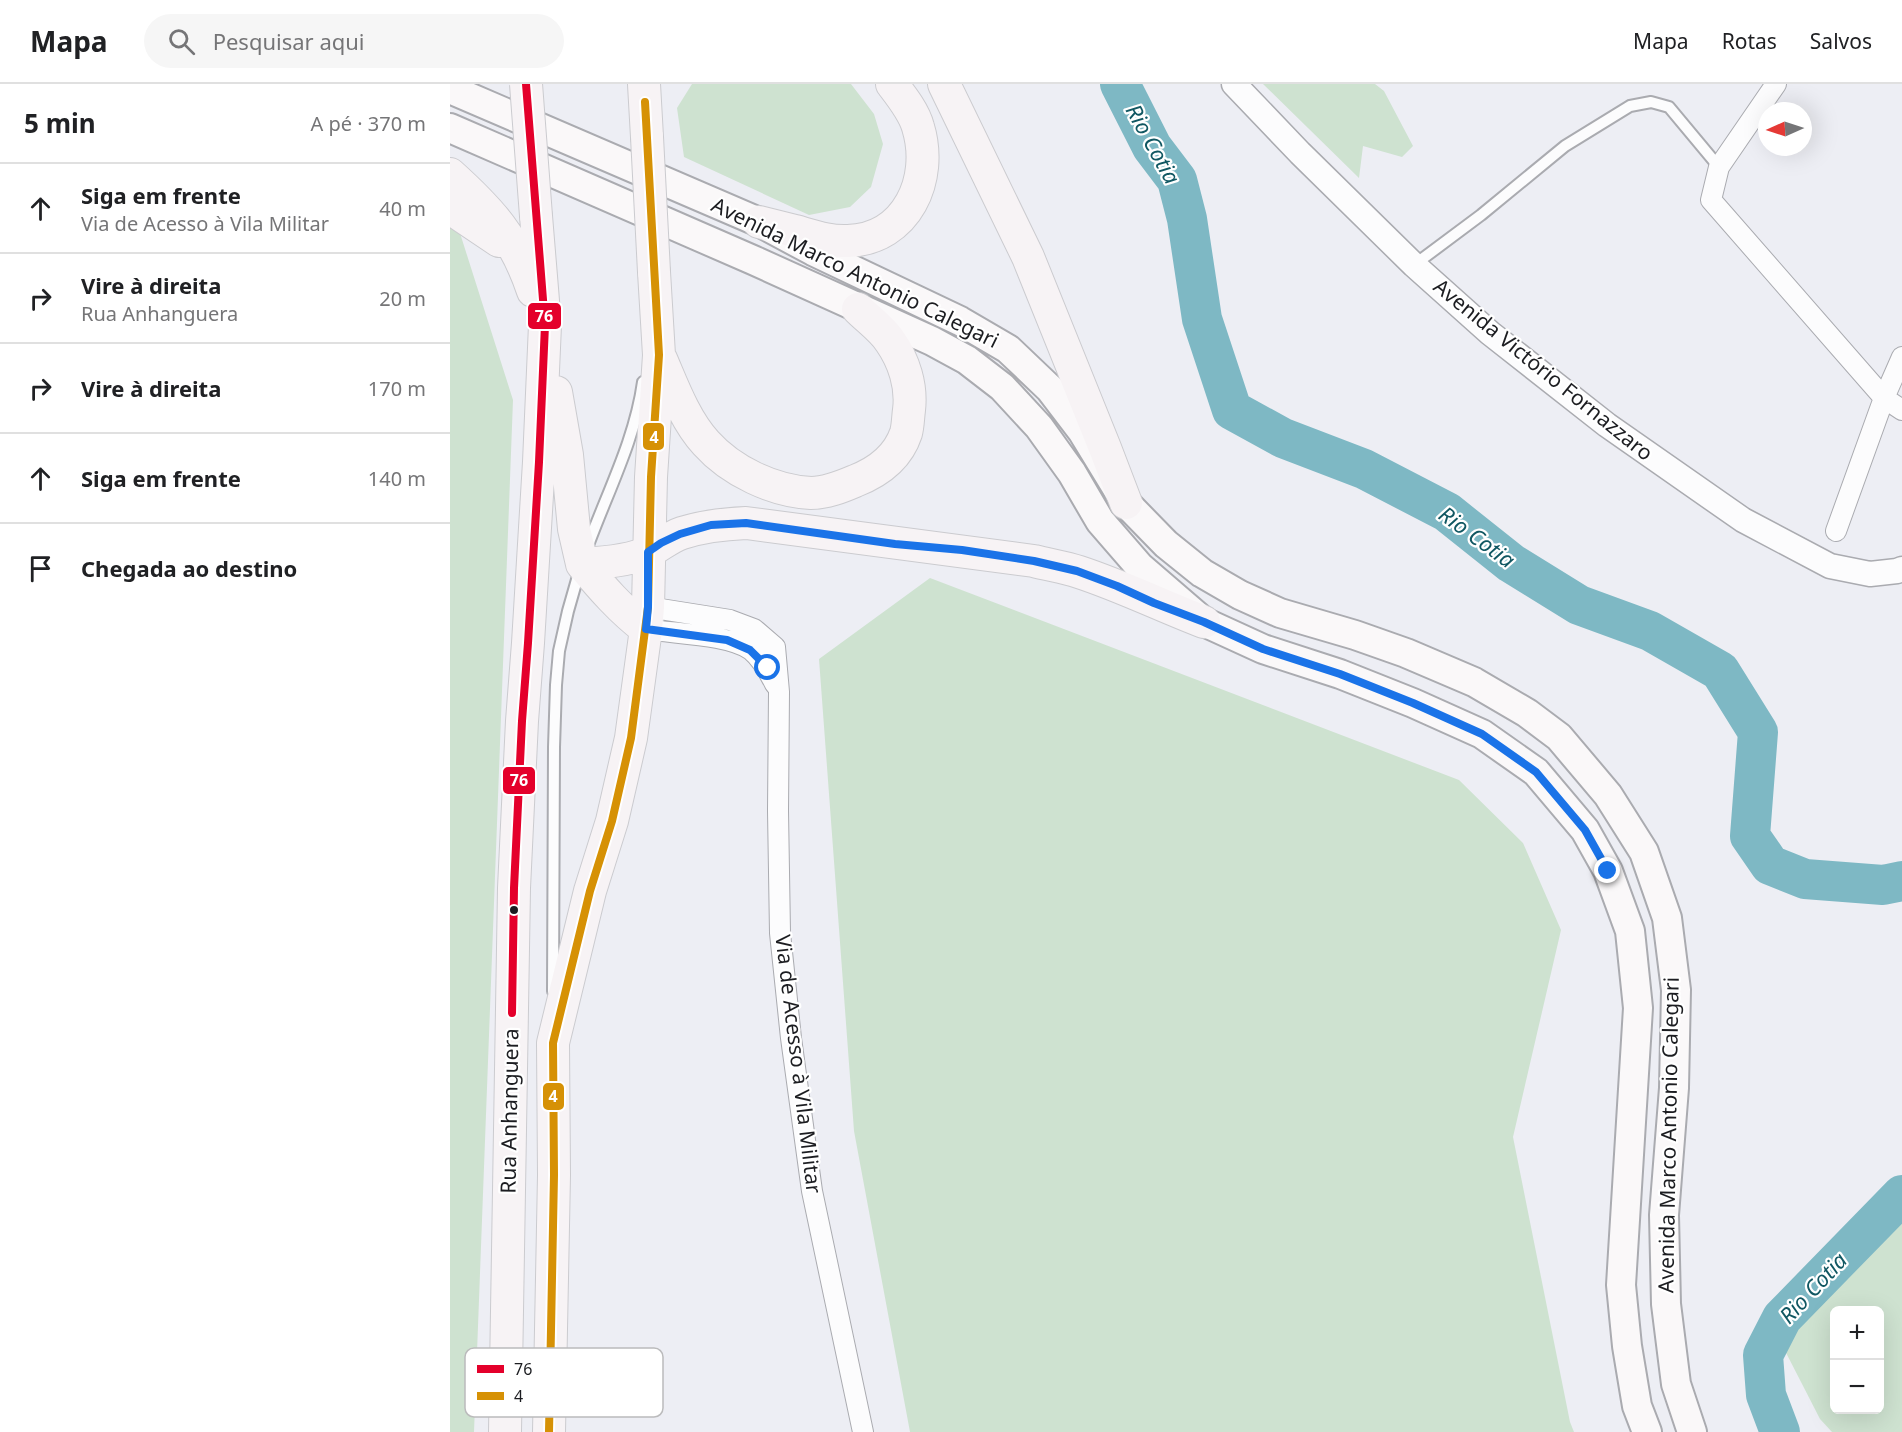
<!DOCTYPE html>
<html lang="pt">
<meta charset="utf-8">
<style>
body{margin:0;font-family:"Noto Sans",sans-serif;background:#f6f6f6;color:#202124}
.controls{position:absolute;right:18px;bottom:18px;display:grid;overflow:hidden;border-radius:9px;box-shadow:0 6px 24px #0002}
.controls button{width:54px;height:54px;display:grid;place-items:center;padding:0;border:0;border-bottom:2px solid #e0e0e0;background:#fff;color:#202124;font:30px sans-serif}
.compass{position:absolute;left:1308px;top:18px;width:54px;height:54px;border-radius:50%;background:#fff;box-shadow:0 6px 24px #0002;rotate:267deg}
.stop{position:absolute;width:18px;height:18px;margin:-14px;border:4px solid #1a73e8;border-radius:50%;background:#fff}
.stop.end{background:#1a73e8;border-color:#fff;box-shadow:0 2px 6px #0008}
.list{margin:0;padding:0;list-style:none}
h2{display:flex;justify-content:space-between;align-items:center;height:78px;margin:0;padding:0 24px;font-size:26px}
h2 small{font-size:20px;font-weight:400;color:#757577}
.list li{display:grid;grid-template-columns:39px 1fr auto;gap:18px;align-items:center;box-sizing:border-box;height:90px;padding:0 24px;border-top:2px solid #e0e0e0}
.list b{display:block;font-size:22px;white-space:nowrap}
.list p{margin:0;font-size:20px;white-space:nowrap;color:#757577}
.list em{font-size:20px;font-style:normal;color:#757577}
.icon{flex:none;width:33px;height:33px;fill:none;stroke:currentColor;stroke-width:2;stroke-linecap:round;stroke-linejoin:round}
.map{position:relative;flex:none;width:1452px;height:1348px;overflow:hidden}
header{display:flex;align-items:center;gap:36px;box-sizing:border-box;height:84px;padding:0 30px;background:#fff;border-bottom:2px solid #e0e0e0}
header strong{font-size:28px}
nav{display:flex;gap:33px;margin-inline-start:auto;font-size:21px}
.search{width:420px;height:54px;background:#f6f6f6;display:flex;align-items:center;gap:15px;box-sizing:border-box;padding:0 21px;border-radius:33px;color:#757577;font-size:22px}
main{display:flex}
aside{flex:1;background:#fff}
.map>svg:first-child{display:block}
</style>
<header>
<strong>Mapa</strong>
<div class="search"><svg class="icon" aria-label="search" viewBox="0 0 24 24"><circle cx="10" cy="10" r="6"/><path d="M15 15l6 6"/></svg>Pesquisar aqui</div>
<nav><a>Mapa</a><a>Rotas</a><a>Salvos</a></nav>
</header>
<main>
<aside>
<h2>5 min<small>A pé · 370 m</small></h2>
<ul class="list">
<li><svg class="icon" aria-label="ahead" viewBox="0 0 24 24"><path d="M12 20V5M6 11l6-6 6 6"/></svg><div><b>Siga em frente</b><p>Via de Acesso à Vila Militar</p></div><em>40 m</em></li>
<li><svg class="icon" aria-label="right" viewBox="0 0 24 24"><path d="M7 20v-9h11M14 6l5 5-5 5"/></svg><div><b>Vire à direita</b><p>Rua Anhanguera</p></div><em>20 m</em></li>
<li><svg class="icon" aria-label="right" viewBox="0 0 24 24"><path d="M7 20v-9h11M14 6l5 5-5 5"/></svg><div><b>Vire à direita</b></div><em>170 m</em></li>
<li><svg class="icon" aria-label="ahead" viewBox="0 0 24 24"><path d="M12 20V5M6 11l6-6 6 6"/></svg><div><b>Siga em frente</b></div><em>140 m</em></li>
<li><svg class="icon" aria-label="arrive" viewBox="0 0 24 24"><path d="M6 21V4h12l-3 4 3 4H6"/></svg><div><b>Chegada ao destino</b></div></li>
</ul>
</aside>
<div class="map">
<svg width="1452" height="1348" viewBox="0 0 1452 1348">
<rect width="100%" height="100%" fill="#edeef4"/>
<path fill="#cee2d0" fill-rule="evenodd" d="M 242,0 L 401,0 L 424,30 L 433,60 L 421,103 L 400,123 L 359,131 L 234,73 L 227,24 Z
M 813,0 L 925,0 L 934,7 L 963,62 L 952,73 L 913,62 L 909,94 Z
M 0,142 L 9,146 L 63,316 L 24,1348 L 0,1348 Z
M 480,494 L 1009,696 L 1073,759 L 1111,846 L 1063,1053 L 1120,1338 L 1124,1348 L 460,1348 L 404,1047 L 369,575 Z
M 1452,1125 L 1452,1348 L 1382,1348 L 1370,1335 L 1331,1259 ZM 1384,1226 L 1430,1226 L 1430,1326 L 1384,1326 Z"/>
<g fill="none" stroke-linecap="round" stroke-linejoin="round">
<path stroke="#7eb8c4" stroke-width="40" d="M 670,0 L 702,63 L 727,96 L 737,135 L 752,235 L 782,326 L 833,354 L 914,385 L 997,428 L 1061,479 L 1129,521 L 1200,547 L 1270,587 L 1308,648 L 1300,752 L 1320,781 L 1355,795 L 1433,801 L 1452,797
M 1330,1348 L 1316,1311 L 1313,1271 L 1332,1234 L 1452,1111"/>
<g stroke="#aaabb0" stroke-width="14">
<path id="service" d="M 964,181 L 1031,131 L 1115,62 L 1180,22 L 1201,18 L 1219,23 L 1269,83
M 137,464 C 157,409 185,356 193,298
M 103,907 L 104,663 L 106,601 L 109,567 L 118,527 L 130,485"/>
</g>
<g stroke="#aaabb0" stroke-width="22">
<path id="minor" d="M 1326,0 L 1269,83 L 1261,116 L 1434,314 L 1452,326
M 1386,447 L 1434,314 L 1452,273
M 198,523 L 280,536 L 304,545 L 325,563 L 329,608 L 328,727 L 330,849 L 341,954 L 362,1107 L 413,1348
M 196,545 C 224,550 278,550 301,566 C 312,575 319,588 325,600"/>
</g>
<g stroke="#aaabb0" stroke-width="27">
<path id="tertiary" d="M 784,0 L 850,69 L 964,181 L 1040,249 L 1157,341 L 1293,436 L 1380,482 L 1420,490 L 1447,487 L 1452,485"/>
</g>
<g stroke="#aaabb0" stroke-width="32">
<path id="secondary" d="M 0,5 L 309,138 L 363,167 L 510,237 L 558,265 L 600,305 L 632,347 L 676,419 L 716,460 L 752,489 L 790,511 L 830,529 L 905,551 L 956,569 L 1024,598 L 1077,629 L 1109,653 L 1158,711 L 1194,768 L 1217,834 L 1226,906 L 1224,1004 L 1214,1131 L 1216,1220 L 1226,1300 L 1242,1348
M 0,44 L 303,176 L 482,257 L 517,276 L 552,303 L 589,343 L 622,389 L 650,437 L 689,482 L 754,538 L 813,565 L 890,590 L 963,619 L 1032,650 L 1086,688 L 1135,746 L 1158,787 L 1180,847 L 1188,924 L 1171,1201 L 1177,1262 L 1187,1322 L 1197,1348"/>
</g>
<g stroke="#cbcbcf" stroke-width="34">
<path id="primary" d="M 194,0 L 197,53
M 494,0 L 578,173 L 655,364 L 676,419
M 0,90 C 41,127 65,153 83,207
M 0,124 L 49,157
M 309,138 C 321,141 333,144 345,147 C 363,152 379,158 398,157 C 457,155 484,95 468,43 C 464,28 452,13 442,0
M 211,275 C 223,303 235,336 256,359 C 281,387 323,407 361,409 C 376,409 391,403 405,397 C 428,388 448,373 456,349 C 458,342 458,333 459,326 C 462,302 454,277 440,257 C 432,245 418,235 408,225
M 106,308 L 117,371 L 124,445 L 132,480 C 150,479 184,476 200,467 C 211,461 220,453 232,449 C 254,442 274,440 296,439 L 584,477 C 599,481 614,483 629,488 C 672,502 712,522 754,538
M 132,480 C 152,504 171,526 196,545
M 55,1348 L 64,804 L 72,637 L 78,559 L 89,378 L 95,241 L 86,132
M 99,1348 L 104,1091 L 103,959 L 140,807 L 162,737 L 181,654 L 196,545 L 198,523 L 201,393 L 209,271 L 204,188"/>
</g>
<use href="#service" stroke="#fcfcfd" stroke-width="10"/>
<use href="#minor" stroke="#fcfcfd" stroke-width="20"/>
<use href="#tertiary" stroke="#fcfcfd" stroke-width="24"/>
<use href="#secondary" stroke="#faf8f9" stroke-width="28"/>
<use href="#primary" stroke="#f7f3f5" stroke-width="32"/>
<g stroke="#cbcbcf" stroke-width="34" stroke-linecap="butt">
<path id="primary-bridge" d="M 76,0 L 86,132
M 197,53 L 204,188"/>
</g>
<use href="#primary-bridge" stroke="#f7f3f5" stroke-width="32"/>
<g stroke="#fff" stroke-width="12">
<path id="bus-1" d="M 62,929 L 64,804 L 72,637 L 78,559 L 89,378 L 95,241 L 76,0"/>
</g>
<g stroke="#fff" stroke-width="12">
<path id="bus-2" d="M 99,1348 L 104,1091 L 103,959 L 140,807 L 162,737 L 181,654 L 198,523 L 201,393 L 209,271 L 195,18"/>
</g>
<use href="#bus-1" stroke="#e4002b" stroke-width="8"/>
<use href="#bus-2" stroke="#d69105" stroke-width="8"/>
</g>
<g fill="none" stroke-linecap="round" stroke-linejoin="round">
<path stroke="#1a73e8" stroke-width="8" d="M 318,584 L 300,566 L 277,556 L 196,545 L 198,523 L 198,468 L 211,459 L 230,450 L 261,441 L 296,439 L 445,460 L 512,466 L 584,477 L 627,487 L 667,502 L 704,519 L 754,538 L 813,565 L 890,590 L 963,619 L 1032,650 L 1086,688 L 1135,746 L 1158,787"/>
</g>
<circle fill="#1c1d21" stroke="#fff" stroke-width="2" cx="64" cy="826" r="5"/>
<g text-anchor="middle" stroke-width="4.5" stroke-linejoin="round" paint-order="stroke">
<g font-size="21" fill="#1c1d21" stroke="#fff">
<text transform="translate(405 189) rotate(26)" y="7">Avenida Marco Antonio Calegari</text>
<text transform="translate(1093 286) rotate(39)" y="7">Avenida Victório Fornazzaro</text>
<text transform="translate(348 980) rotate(83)" y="7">Via de Acesso à Vila Militar</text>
<text transform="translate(60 1027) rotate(-89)" y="7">Rua Anhanguera</text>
<text transform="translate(1219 1051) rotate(-89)" y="7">Avenida Marco Antonio Calegari</text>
</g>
<g font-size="22" font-style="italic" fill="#105762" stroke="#fff">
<text transform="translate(703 60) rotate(61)" y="8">Rio Cotia</text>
<text transform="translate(1027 453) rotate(36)" y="8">Rio Cotia</text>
<text transform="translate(1363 1204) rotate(-47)" y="8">Rio Cotia</text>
</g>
</g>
<rect x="15" y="1264" width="198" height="69" rx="9" fill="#fff" stroke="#bbbbbc" stroke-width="1.5"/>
<rect x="27" y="1281" width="27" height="8" fill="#e4002b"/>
<rect x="27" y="1308" width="27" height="8" fill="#d69105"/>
<g font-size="16" fill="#1c1d21">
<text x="64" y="1291">76</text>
<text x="64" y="1318">4</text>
</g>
<g stroke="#fff" stroke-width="2">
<rect x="77" y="218" width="35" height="28" rx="6" fill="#e4002b"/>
<rect x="192" y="338" width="23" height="29" rx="6" fill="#d69105"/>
<rect x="52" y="682" width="34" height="29" rx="6" fill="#e4002b"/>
<rect x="92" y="998" width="23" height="29" rx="6" fill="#d69105"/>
</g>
<g font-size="16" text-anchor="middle" font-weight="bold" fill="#fff">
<text x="94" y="238">76</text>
<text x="204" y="359">4</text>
<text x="69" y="702">76</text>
<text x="103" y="1018">4</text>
</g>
</svg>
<div class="controls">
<button>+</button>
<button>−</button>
</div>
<svg class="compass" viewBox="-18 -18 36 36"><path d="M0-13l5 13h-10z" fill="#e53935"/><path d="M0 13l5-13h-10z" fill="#757577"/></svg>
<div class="stop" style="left:318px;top:584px"></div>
<div class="stop end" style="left:1158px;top:787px"></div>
</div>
</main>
